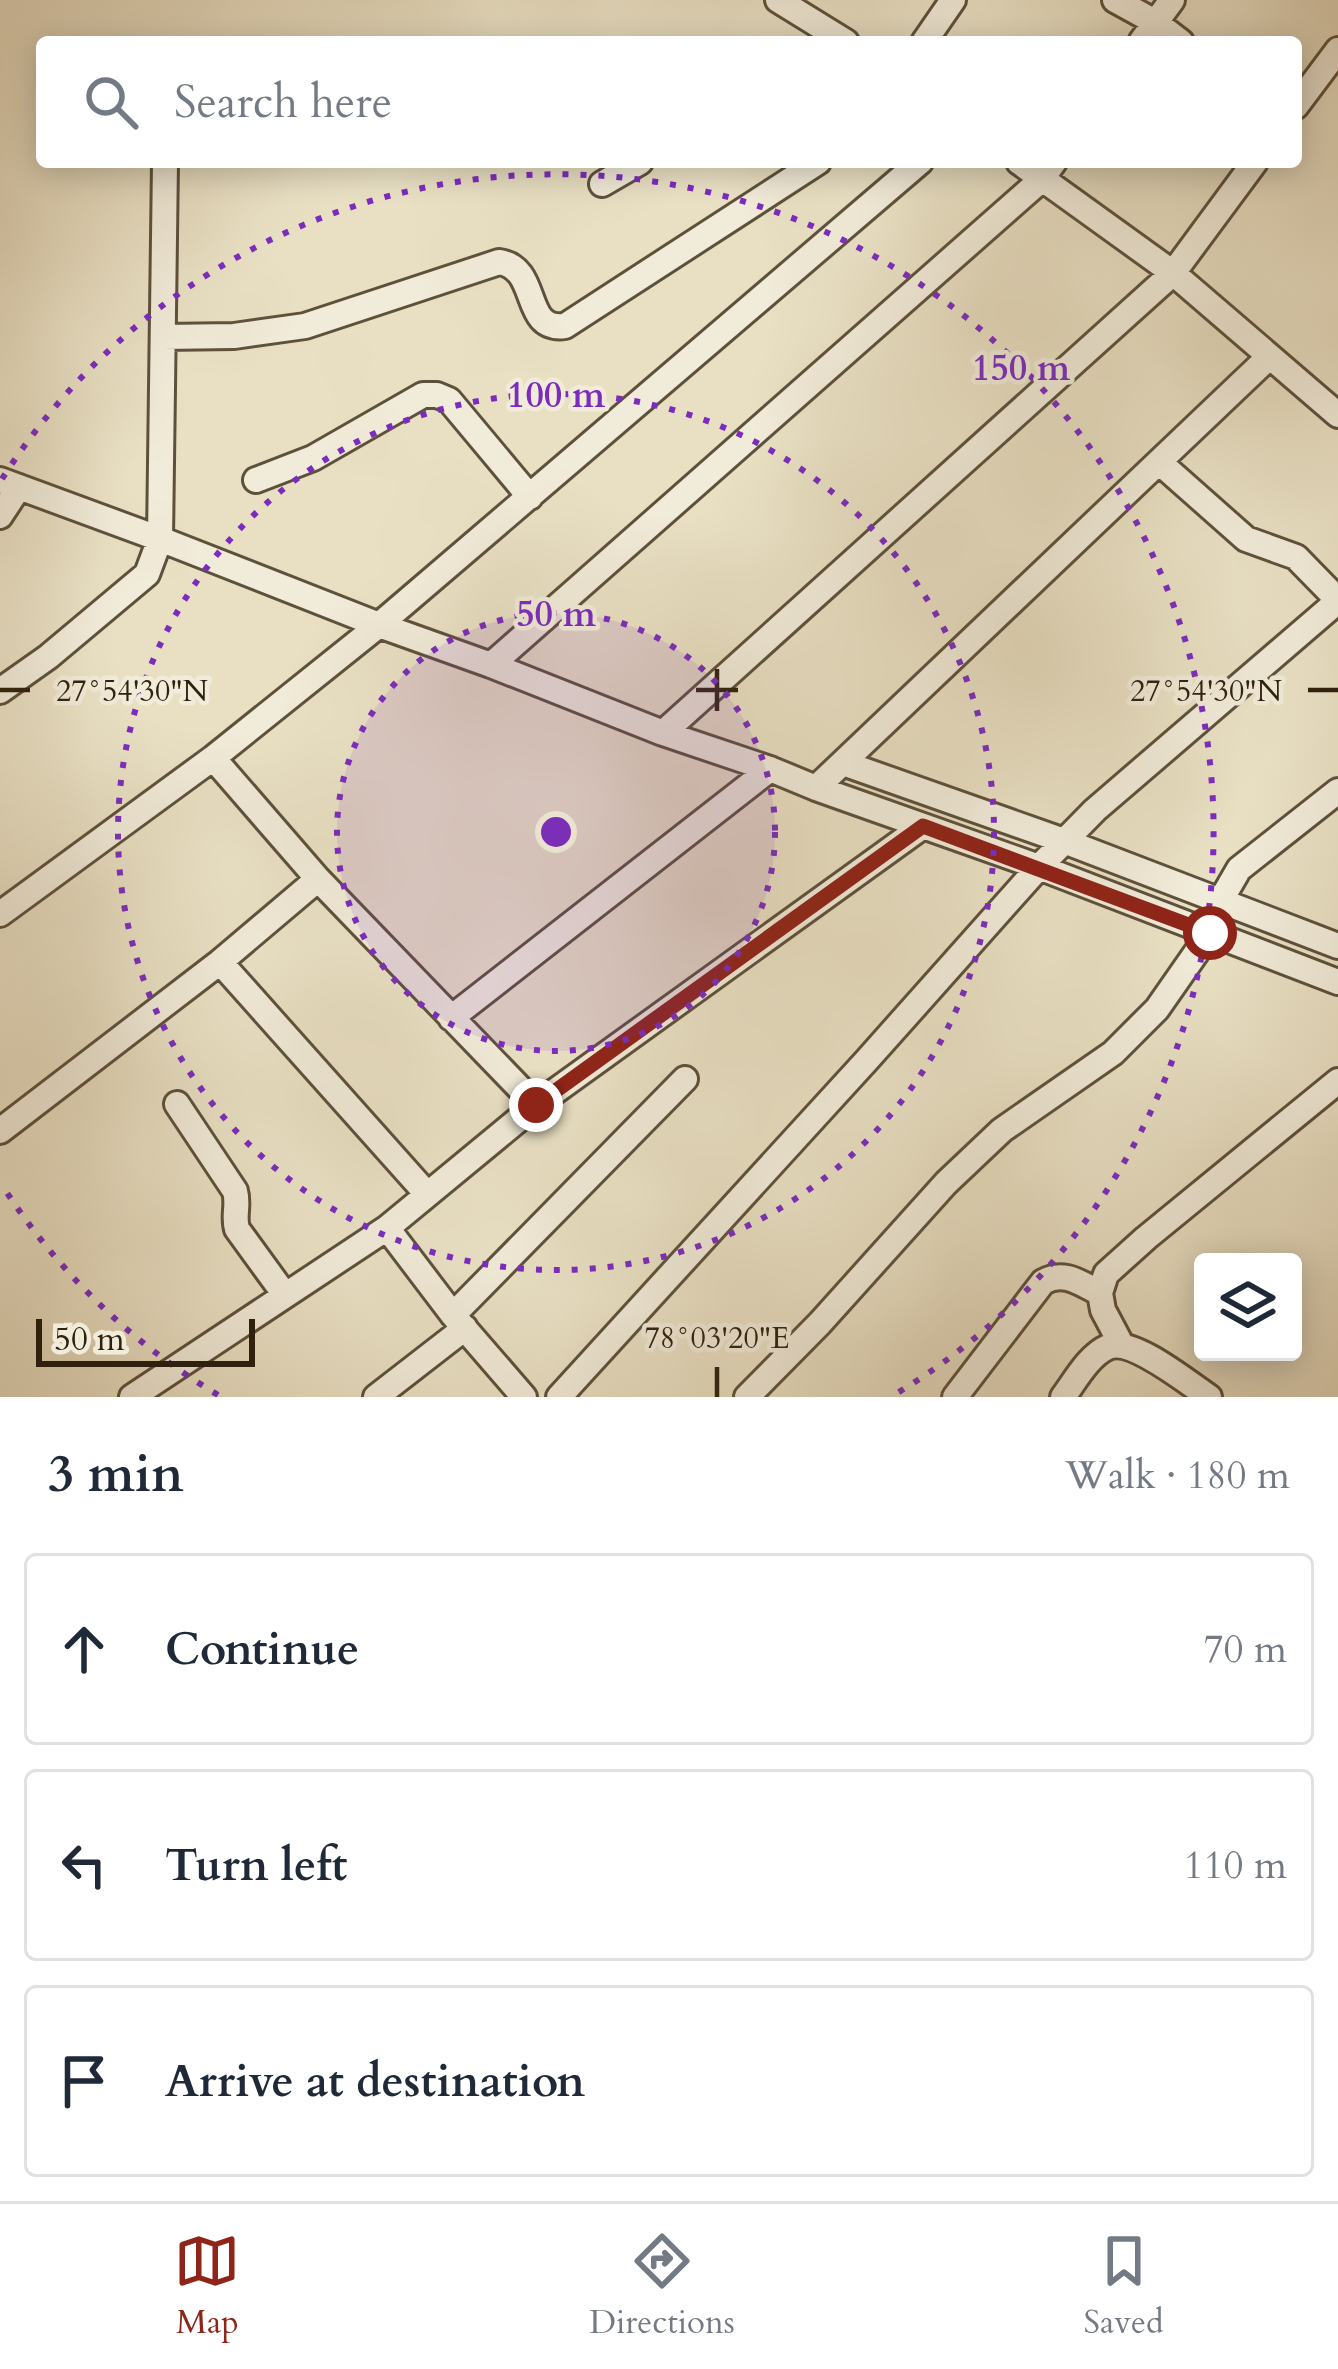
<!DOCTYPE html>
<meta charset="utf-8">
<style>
body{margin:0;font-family:Cardo,serif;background:#f2f2f3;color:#1f2937}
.controls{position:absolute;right:36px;bottom:36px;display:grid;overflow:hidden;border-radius:12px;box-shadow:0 6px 30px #0003}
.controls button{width:108px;height:108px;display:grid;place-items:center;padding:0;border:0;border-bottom:3px solid #e0e1e3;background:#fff;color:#1f2937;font:60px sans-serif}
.scale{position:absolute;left:36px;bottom:30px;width:219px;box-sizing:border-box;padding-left:12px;border:6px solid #2f210e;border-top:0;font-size:33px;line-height:42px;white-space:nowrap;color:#2f210e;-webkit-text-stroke:9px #f1ebd9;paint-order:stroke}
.stop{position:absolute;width:36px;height:36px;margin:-27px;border:9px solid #8f2418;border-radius:50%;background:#fff}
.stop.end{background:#8f2418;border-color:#fff;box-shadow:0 3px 12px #0008}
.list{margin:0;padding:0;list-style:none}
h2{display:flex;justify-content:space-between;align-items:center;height:156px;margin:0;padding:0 48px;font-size:51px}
h2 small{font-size:39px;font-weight:400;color:#747a83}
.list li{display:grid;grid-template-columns:78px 1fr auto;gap:36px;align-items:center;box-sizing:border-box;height:192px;margin:0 24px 24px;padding:0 24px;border:3px solid #e0e1e3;border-radius:12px}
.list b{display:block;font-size:45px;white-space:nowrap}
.list em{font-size:39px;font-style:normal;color:#747a83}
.icon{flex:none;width:66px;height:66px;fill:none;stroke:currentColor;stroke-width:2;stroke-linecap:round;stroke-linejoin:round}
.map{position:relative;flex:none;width:1338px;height:1397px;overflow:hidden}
.search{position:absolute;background:#fff;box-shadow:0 6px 30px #0003;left:36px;right:36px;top:36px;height:132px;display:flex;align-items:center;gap:30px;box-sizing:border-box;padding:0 42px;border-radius:12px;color:#747a83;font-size:45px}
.sheet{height:804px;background:#fff}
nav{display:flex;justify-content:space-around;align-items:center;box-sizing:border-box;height:168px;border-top:3px solid #e0e1e3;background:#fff;font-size:33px;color:#747a83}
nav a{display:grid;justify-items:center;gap:6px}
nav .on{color:#8f2418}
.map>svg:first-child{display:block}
</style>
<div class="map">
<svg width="1338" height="1397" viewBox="0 0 1338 1397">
<rect width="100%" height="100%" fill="#e9e0c4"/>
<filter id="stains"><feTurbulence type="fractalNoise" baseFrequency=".00167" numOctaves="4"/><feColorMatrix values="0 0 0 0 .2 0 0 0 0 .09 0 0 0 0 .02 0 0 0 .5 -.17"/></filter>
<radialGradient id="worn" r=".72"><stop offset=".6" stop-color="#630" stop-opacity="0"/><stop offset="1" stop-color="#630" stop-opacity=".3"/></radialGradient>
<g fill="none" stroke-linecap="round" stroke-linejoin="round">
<g stroke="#5e513c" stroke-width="30">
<path id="minor" d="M 778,0 L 846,42
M 1115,0 L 1155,22 L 1181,42
M 924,42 L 953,0
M 1141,42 L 1172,0
M 1296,106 L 1338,50
M 1019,162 L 1173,273 L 1338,415
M 602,184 L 640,162
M 163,337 L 234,336 L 305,326 L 499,262 C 541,268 521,332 565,326 L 818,162
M 1159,462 L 1246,539 L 1296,557 L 1338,600
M 0,480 L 160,539 L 379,625 L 491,665 L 663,733 L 770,769 L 816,788 L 1039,867 L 1338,982
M 256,480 L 313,458 L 423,395 L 437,395 L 449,400 L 530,497
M 0,516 L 19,487
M 491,665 L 1041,180 L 1054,162
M 0,691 L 48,657 L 147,574 L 160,539 L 165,162
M 663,733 L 1173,273 L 1255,162
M 213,758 L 318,879 L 536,1105
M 843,763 L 1064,841 L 1338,946
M 816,788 L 1269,357
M 0,914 L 213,758 L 379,625 L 920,162
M 220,962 L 318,879
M 451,1018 L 770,769
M 177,1104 L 235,1191 C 239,1205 233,1216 237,1229 L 285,1295
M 0,1131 L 220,962 L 427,1194
M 387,1228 L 453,1315 L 524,1397
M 453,1315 L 685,1079
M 1121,1344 L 1103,1310 L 1100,1293 L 1106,1274 L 1146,1238 L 1338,1081
M 132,1397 L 387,1228 L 536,1105 L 923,826
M 376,1397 L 465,1328
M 559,1397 L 867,1060 L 1039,867 L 1095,810 L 1338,601
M 747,1397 L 820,1323 L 946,1183 L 1002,1130 L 1113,1053 L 1157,1009 L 1210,933 L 1221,900 L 1239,869 L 1338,791
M 955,1397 L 1043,1282 C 1064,1270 1080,1283 1100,1293
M 1063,1397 C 1075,1381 1089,1355 1108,1347 C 1132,1337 1188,1383 1209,1397"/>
</g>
<use href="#minor" stroke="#f1ebd9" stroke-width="24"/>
</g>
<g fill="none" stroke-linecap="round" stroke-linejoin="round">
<path stroke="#8f2418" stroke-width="15" d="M 536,1105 L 923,826 L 1210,933"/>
</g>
<path fill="none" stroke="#2f210e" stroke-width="4.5" d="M 717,669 L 717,711M 0,690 L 30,690M 696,690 L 738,690M 1308,690 L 1338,690M 717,1367 L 717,1397"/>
<circle cx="556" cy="832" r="219" fill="#7b2cbf" fill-opacity=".12"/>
<g fill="none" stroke="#7b2cbf" stroke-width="6" stroke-dasharray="6 12">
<circle cx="556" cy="832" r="219"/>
<circle cx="556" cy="832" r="438"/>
<path d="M218 1395A657 657 0 0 1 2 1185M2 479A657 657 0 1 1 894 1395"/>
</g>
<g font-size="30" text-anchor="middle" fill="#2f210e" stroke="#f1ebd9" stroke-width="9" stroke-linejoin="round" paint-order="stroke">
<text x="132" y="701">27°54'30"N</text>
<text x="1206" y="701">27°54'30"N</text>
<text x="717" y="1348">78°03'20"E</text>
</g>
<circle cx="556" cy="832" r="18" fill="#7b2cbf" stroke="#f1ebd9" stroke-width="6"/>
<g font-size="36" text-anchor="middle" font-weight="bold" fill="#7b2cbf" stroke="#f1ebd9" stroke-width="9" stroke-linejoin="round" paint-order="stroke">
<text x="1021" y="380">150 m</text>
<text x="556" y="407">100 m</text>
<text x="556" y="626">50 m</text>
</g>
<rect width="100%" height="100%" filter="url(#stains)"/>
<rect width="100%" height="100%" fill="url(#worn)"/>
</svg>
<div class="controls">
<button><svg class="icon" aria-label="layers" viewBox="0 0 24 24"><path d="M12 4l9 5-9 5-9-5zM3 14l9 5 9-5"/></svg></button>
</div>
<div class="scale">50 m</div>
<div class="stop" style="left:1210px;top:933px"></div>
<div class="stop end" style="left:536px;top:1105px"></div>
<div class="search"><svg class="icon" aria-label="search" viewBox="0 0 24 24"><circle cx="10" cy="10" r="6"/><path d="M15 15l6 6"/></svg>Search here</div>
</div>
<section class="sheet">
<h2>3 min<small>Walk · 180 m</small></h2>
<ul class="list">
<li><svg class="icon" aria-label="ahead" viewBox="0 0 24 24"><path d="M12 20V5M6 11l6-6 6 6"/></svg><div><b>Continue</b></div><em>70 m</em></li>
<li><svg class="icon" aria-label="left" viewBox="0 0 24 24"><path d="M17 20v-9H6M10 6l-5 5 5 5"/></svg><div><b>Turn left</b></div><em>110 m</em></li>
<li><svg class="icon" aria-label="arrive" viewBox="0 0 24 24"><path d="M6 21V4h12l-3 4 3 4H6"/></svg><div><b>Arrive at destination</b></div></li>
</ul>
</section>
<nav>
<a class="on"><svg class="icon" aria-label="map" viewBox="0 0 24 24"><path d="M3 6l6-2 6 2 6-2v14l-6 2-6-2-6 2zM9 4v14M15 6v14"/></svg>Map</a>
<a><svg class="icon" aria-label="directions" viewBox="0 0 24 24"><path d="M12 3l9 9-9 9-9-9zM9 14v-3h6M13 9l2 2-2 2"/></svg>Directions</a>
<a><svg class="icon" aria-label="saved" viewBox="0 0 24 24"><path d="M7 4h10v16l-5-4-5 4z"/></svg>Saved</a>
</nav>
